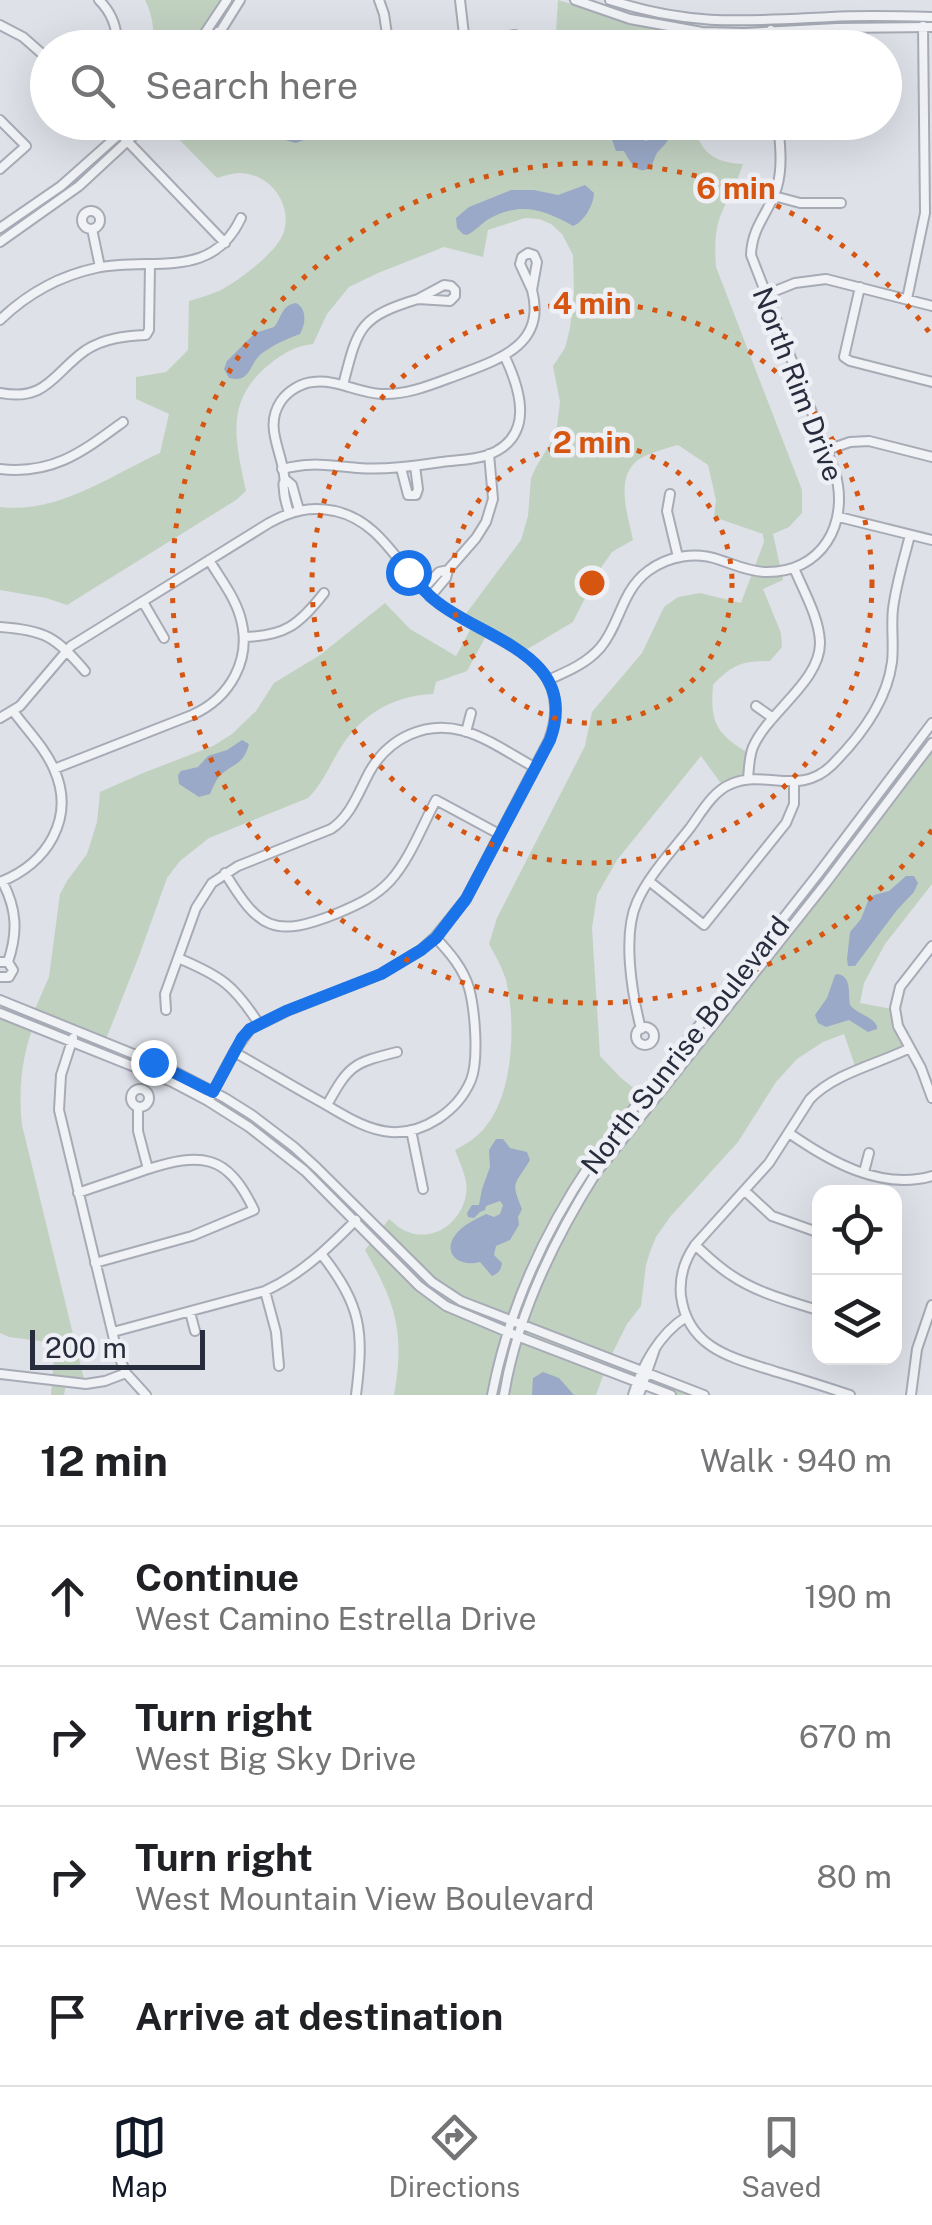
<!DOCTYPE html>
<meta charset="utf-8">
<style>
body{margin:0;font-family:"Public Sans",sans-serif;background:#f6f6f6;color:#202124}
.controls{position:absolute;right:30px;bottom:30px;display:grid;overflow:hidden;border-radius:20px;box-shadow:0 10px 40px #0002}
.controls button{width:90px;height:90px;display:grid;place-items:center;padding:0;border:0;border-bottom:2px solid #e0e0e0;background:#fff;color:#202124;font:50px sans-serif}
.scale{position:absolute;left:30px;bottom:25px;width:175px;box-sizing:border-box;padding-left:10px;border:5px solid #282d3e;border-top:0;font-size:28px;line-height:35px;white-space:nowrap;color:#282d3e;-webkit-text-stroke:8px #eef0f5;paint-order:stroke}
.stop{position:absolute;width:30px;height:30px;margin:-22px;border:8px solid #1a73e8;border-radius:50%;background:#fff}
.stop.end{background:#1a73e8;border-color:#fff;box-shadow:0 2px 10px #0008}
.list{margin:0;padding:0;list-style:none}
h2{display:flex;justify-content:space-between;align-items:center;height:130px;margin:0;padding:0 40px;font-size:42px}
h2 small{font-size:32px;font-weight:400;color:#757577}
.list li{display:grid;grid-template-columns:65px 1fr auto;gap:30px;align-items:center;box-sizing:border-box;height:140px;padding:0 40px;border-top:2px solid #e0e0e0}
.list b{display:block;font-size:38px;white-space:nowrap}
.list p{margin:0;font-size:32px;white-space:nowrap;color:#757577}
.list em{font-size:32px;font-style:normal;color:#757577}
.icon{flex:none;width:55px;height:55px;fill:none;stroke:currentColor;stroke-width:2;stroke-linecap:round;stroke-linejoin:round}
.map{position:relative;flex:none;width:932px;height:1395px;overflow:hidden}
.search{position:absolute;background:#fff;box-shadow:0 10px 40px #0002;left:30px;right:30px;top:30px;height:110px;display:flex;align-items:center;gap:25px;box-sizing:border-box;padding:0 35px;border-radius:55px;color:#757577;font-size:38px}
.sheet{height:690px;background:#fff}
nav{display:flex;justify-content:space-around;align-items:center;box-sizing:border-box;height:140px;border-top:2px solid #e0e0e0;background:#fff;font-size:28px;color:#757577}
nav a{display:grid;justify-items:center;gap:5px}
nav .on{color:#111827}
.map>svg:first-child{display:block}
</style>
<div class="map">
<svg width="932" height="1395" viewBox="0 0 932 1395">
<rect width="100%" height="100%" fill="#dee1e8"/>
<path fill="#c1d1c0" d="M 145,0 L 234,0 L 223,19 L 203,48 L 154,47 C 154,31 153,15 145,0 Z
M 558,0 L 651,28 L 688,34 L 758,36 L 765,40 L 767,48 L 555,48 Z
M 163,123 L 695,123 C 698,152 715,163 743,164 C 737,183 727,199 720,217 C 714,234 715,250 716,267 L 802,490 L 802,513 L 789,527 L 773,534 L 783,580 L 763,589 L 781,633 L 782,647 L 770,661 C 741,661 732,665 713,685 C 710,723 716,733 748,753 L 745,774 L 722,785 L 701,756 L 617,860 L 597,895 L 592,928 L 600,1056 L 621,1078 L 640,1093 C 611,1129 581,1165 557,1206 C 524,1263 501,1330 489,1395 L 394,1395 C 405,1332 396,1304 365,1250 L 389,1219 C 395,1224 401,1230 408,1232 C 435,1242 461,1222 466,1195 C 469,1180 460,1164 455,1150 C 466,1144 478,1137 486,1126 C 514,1092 516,1021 506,980 C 502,967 495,955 489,944 L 497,918 L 585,746 L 592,712 L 642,653 L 664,607 L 678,597 L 700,593 L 741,603 L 764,542 L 763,534 L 714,517 L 716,500 L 708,465 L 678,445 C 667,448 656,451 647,455 C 612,469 627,512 633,540 L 612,552 L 598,572 L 573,622 L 519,654 L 486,636 L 467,671 L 436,682 L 433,694 C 391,696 360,715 338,752 C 328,769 322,784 308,798 L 209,838 L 180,861 L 167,878 L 139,956 L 106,1039 L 39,1013 C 22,1050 18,1085 22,1125 L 84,1379 L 67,1378 L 64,1395 L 51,1395 L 55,1343 L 9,1337 L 0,1333 L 0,1016 L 27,1027 L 49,977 L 60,894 L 67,881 L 87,854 L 97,822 L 100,792 L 143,773 L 213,746 L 232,734 L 256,711 L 274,683 L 320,655 L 385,603 L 410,629 L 456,656 L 475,621 L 465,615 L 521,540 L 528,516 L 531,478 L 536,467 L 556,434 L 560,402 L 553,366 L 565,348 L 570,328 L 574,293 L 573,255 L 562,234 L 551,224 L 539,219 L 525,218 L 488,230 L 483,257 L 444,247 L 378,273 L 349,287 L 327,314 L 313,344 C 296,346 285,352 271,363 C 224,400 235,439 246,491 L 236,500 L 67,605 L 46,598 L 0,590 L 0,507 C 59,514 109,476 160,453 L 169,414 L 136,399 L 136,377 L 166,372 L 188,350 L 189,301 C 199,298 209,295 219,291 C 237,282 276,253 283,234 C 293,208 274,179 248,174 C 237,171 227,175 217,178 Z
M 932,749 L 932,884 L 885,944 L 864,983 L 860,1003 L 892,1009 L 894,1023 L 902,1045 L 883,1057 L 855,1066 L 844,1034 L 823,1042 L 797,1059 L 776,1082 L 738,1142 L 670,1217 L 656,1237 L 650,1252 L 646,1265 L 641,1306 L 627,1324 L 612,1354 L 712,1395 L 661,1395 L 604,1373 L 596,1395 L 507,1395 C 519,1341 537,1288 561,1238 C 571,1216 586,1196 598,1176 L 888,809 Z"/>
<path fill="#9aa9c7" d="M 269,123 L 269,122 L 356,123 L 335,134 L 317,135 L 296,143 L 285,140 Z
M 600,123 L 628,123 L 629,137 L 635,135 L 646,141 L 661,133 L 667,135 L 668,140 C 665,145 661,148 657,153 C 654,157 654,164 649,168 C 637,176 629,160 624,151 L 616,151 L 611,137 Z
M 585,185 L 594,193 C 594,204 584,222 573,226 C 543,209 520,201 487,220 C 480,225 475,231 467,235 L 463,234 L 457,228 L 456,218 L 469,207 L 511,190 L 534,190 L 558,195 Z
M 296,303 C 307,309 306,323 300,334 C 286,339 273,345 261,354 C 248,366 251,383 229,378 L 224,369 L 227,361 L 255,333 L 274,327 C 282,318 281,305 296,303 Z
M 242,740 L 249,744 C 243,767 231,763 218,778 C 216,780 211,792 210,794 L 199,797 L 179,784 L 178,775 L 181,771 L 198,767 L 208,756 L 227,750 Z
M 906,876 L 914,876 L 918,883 L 914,892 L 897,910 L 855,966 L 848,966 L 847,959 L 850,932 L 861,919 L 868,901 L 874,895 L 889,891 Z
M 838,974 C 852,977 848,993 850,1005 C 858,1015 871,1015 877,1026 L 877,1029 L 868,1032 L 849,1020 L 826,1027 L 818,1023 L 815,1015 L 827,998 L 835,975 Z
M 496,1139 L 503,1139 L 510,1148 L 527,1152 L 530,1160 C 515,1186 510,1180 522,1209 L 518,1217 L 519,1225 L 510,1240 L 496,1246 L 494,1255 L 502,1263 C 501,1270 499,1273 492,1276 L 480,1262 C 459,1268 441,1253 456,1234 C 463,1225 476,1219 486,1214 L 494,1217 L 500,1214 L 503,1205 L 500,1201 L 486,1206 L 485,1210 L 480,1212 L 474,1218 L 468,1217 L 467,1213 L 472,1205 L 479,1205 L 482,1189 L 490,1167 L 489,1150 Z
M 543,1372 L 559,1378 L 574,1395 L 532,1395 L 533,1378 Z"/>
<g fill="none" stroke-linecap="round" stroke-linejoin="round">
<g stroke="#a7abb5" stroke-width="12">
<path id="minor" d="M 99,0 C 112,13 118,29 117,48
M 379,0 L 384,14 L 389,48
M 460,0 L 465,43
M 575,0 L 630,19 L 702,32 L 744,33 L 837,28 L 932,27
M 610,0 C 691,27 748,21 831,17 C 865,15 899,16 932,17
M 0,25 L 23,37 L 48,59
M 218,32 L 249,48
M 771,32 L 775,38 L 776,48
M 195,48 L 227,0
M 210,48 L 240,0
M 432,48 L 515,35
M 769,48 L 768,38 L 771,30
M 0,120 L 26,146 L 0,169
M 109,122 L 225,243
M 774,196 L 800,203 L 841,203
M82 220a9 9 0 1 1 18 0a9 9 0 1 1-18 0Z
M 0,228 L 61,186 L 133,122
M 92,229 L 100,267
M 0,242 L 79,186 L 148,122
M 528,253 L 534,255 L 537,262 L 532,290 L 520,264 L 522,257 Z
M 444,285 L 451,286 L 455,290 L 455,296 L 450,301 L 418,299 Z
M 860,287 L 844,357 L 850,361 L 932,382
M 765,295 L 795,283 L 826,279 L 932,306
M 907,299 L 925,213 L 923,26
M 0,320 C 27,294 59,276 96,268 C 152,256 211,282 241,218
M 343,385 C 358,327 359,317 418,299
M 0,393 C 47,402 54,372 86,350 C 105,338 125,336 146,335 L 149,330 L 150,264
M 827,450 L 850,442 L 869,441 L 932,457
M 401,468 L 408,495 L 416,495 L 418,489 L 415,466
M 0,469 C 53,475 82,452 123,422
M 282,469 C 313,461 329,466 358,468 C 387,470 414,466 442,462 C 457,460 474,460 488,455 C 535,437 521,391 505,357
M 285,479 L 292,485 L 299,510
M 670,494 L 667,511 L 678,557
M 289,513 C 287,506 284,498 284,490 C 282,476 286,490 284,475 C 281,449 264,426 281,401 C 288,391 301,383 313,382 C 337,379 358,393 381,394 C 407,395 431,385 455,376 C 497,360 547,346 532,290
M 839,517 L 932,540
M 423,589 L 439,572 L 448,570
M 430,597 L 446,578 L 448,570 L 476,538 L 486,522 L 493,499 L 489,454
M 143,602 L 164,638
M 0,627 C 45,630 56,637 85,671
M 244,637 C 285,636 299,625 324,593
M 548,680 C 566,672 586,664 600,648 C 620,625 621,591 648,571 C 668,556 696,551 720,560 C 735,565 748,571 764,572 C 822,574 850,523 835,472 L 751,255 C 752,226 769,213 777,187 C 783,166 780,144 778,122
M 756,706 L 773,718
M 0,718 L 20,706 L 71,646 L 269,523 C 291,511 309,506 335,511 C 384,522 400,572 436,601 C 483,640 581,654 549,740 L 466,899 L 435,937 L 421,950 L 381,974 L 287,1011 L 250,1029 L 234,1052 L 208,1101
M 466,732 L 471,713
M 54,769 L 192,715 C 230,698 253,659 240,616 C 234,596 220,578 209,560
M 748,779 C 749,768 749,757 753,747 C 768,712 821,681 820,642 C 819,617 803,590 794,568
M 225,873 C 259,929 274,939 338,913 C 357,905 375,897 390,881 C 410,859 422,826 436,800 L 499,834
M 2,881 C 17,909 18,932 8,962
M 649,881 L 704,925 L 786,823 L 794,804 L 794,783
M 0,882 C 47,864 76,818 54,769 C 45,748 27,730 13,711
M 932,946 L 900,987 L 895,1008 L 898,1026 L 921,1068 L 932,1098
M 178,958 C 221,976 234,985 259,1024
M 0,962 L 8,962 L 13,970 L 9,977 L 0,977
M 0,1000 L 168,1068 L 225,1098 L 252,1115 L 294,1147 L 317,1168 L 432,1282 L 461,1301 L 704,1395
M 166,1010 L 165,994 L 196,908 L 212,883 L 238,866 L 331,829 C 351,816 359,791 370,771 C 389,738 426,720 464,731 C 488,738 512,755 534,767
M 0,1013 L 172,1082 L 208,1101 L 249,1127 L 305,1171 L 419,1286 L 446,1306 L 517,1336 L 671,1395
M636 1036a9 9 0 1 1 18 0a9 9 0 1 1-18 0Z
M 641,1029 C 632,994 622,935 637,902 C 649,875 672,851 690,828 C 701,813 713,791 731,784 C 765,769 800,797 832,765 C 859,738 887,701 892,662 C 894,644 891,626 893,609 C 896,584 904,559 910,535
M 73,1038 L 61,1075 L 59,1110 L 117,1352 L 126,1373 L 146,1395
M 234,1052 C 261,1067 287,1083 314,1098 C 338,1111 363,1130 391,1132 C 424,1134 458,1111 471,1080 C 479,1060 475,1010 469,988 C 463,968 450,953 435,937
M131 1098a9 9 0 1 1 18 0a9 9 0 1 1-18 0Z
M 327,1105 C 349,1065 353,1063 397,1052
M 138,1107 L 138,1131 L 148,1169
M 411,1130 L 423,1189
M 789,1133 C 829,1161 881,1191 932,1176
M 864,1172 L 869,1153
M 745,1191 L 772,1216 L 820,1233
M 78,1193 C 100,1185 123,1178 145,1170 C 201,1152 227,1153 254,1210 L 192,1236 L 95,1263
M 695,1245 C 706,1255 718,1267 731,1275 C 757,1293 790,1301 820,1311
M 322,1255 C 362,1306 364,1332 356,1395
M 265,1291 L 276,1332 L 279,1366
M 190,1312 L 195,1331
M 113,1332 L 265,1291 C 302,1274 328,1248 356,1220
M 0,1374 L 86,1384 L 105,1381 L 126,1373
M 492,1395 C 508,1311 543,1234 590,1164 L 818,874 L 932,723
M 504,1395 C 517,1315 553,1241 596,1173 L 826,883 L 932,743
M 633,1395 C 642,1366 659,1334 686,1317
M 639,1395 L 655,1349
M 850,1395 C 826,1387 801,1379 777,1372 C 733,1358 688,1349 681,1296 C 679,1277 684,1261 695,1245 L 769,1163 L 810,1099 C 835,1073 878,1064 910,1048
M 911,1395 L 917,1349 L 932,1305"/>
</g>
<use href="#minor" stroke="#f1f2f6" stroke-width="8"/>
</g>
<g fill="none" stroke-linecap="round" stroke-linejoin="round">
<path stroke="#1a73e8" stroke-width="12" d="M 153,1062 L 213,1092 L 242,1038 L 250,1029 L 286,1011 L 381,974 L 421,950 L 436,938 L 466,899 L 550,740 C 580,658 489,640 441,605 C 428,596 418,584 408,572"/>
</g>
<g fill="none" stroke="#d55511" stroke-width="5" stroke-dasharray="5 10">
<circle cx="592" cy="583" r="140"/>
<circle cx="592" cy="583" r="280"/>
<path d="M932 830A420 420 0 1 1 932 336"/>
</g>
<g text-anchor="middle" stroke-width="9" stroke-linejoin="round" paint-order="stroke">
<g font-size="28" fill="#282d3e" stroke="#eef0f5">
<text transform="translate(798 384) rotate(69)" y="10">North Rim Drive</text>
<text transform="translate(685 1045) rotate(-52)" y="10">North Sunrise Boulevard</text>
</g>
</g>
<circle cx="592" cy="583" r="15" fill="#d55511" stroke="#eef0f5" stroke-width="5"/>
<g font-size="30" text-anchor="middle" font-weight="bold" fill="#d55511" stroke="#eef0f5" stroke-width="9" stroke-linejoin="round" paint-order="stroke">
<text x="736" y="199">6 min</text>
<text x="592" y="314">4 min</text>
<text x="592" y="453">2 min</text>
</g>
</svg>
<div class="controls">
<button><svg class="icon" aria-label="locate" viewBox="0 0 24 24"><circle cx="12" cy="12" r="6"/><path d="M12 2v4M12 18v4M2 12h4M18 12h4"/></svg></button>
<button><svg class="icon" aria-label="layers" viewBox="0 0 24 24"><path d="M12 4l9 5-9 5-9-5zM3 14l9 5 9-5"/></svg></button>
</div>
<div class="scale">200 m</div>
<div class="stop" style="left:408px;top:572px"></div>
<div class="stop end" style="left:153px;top:1062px"></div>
<div class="search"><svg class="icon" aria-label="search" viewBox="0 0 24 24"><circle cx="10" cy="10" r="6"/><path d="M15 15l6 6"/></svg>Search here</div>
</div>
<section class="sheet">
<h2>12 min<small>Walk · 940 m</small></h2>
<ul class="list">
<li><svg class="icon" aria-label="ahead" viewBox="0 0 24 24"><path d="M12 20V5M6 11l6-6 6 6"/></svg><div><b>Continue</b><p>West Camino Estrella Drive</p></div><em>190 m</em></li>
<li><svg class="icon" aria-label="right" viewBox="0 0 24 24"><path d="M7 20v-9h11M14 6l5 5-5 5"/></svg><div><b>Turn right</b><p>West Big Sky Drive</p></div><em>670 m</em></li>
<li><svg class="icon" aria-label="right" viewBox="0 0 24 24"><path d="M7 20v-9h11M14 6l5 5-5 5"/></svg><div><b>Turn right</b><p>West Mountain View Boulevard</p></div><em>80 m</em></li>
<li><svg class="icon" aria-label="arrive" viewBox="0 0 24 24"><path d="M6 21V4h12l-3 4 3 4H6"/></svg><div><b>Arrive at destination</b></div></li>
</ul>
</section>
<nav>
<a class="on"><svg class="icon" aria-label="map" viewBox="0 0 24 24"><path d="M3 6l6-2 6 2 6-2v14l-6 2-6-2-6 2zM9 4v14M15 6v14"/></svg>Map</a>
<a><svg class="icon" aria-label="directions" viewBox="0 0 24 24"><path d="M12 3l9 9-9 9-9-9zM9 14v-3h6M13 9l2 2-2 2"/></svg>Directions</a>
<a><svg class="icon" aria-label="saved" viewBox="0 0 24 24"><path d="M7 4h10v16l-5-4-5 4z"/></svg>Saved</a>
</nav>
